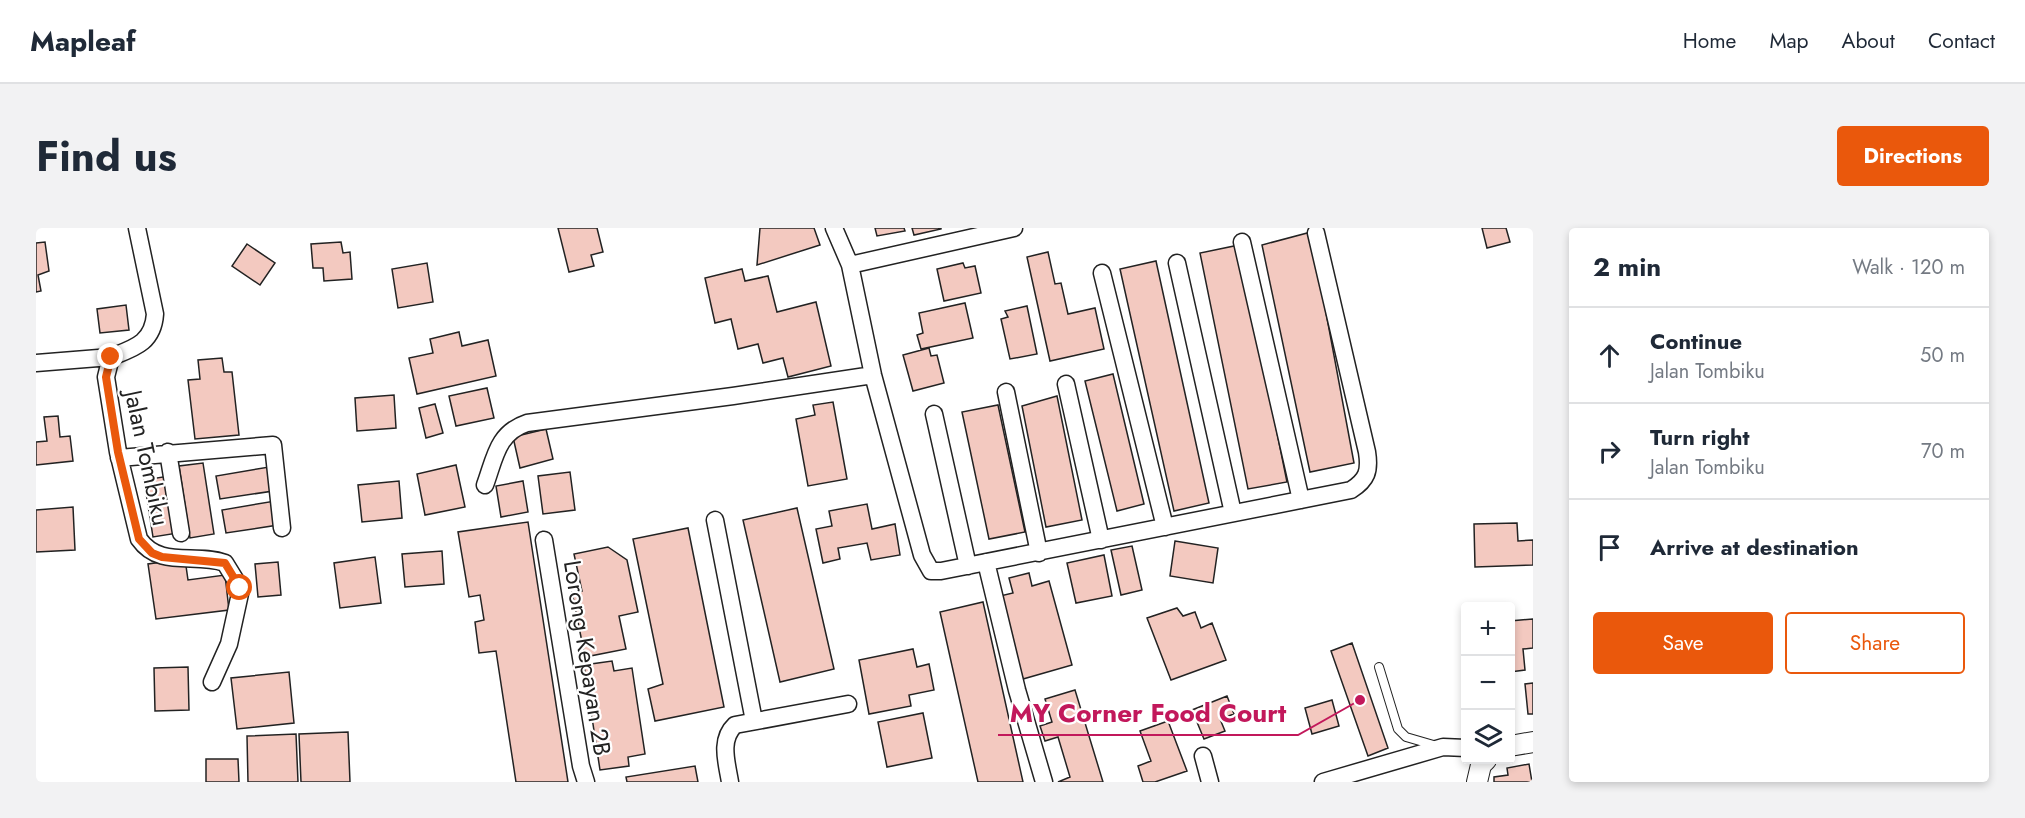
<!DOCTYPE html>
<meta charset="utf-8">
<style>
body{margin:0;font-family:Jost,sans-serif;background:#f2f2f3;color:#1f2937}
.controls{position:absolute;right:18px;bottom:18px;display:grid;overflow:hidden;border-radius:6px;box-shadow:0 3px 9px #0003}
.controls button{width:54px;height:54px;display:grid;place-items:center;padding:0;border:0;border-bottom:2px solid #e0e1e3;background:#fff;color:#1f2937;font:30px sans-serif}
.stop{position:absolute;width:18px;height:18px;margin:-14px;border:4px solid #ea580c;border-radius:50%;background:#fff}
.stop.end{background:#ea580c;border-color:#fff;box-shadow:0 2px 6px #0008}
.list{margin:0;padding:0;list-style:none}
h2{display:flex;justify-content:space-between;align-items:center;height:78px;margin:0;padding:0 24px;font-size:26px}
h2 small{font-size:20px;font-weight:400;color:#747a83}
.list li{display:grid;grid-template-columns:39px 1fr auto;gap:18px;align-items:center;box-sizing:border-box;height:96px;padding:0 24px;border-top:2px solid #e0e1e3}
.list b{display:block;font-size:22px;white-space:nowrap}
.list p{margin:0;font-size:20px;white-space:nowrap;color:#747a83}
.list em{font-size:20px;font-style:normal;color:#747a83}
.actions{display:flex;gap:12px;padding:18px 24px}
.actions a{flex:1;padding:14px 0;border:2px solid #ea580c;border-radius:6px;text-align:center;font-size:21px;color:#ea580c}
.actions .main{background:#ea580c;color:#fff}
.icon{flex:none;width:33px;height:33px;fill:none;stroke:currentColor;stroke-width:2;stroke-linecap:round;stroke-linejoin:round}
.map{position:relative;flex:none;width:1497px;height:554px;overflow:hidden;border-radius:6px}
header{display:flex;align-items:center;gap:36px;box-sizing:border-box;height:84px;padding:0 30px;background:#fff;border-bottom:2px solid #e0e1e3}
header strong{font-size:28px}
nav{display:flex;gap:33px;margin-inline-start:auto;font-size:21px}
.intro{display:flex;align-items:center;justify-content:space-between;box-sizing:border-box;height:144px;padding:0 36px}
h1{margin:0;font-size:42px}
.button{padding:15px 27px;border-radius:6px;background:#ea580c;color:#fff;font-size:21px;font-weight:700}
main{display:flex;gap:36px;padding:0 36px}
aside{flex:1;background:#fff;border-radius:6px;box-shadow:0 3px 9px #0003}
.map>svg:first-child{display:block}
</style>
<header>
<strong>Mapleaf</strong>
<nav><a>Home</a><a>Map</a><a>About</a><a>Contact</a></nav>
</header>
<div class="intro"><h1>Find us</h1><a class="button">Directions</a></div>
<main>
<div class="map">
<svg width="1497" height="554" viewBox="0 0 1497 554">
<rect width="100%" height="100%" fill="#fff"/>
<path fill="#f3c9c0" stroke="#222" stroke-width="1.5" d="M 522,0 L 561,0 L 567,24 L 555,27 L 558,38 L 533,44 Z
M 724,0 L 778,0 L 784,17 L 721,37 Z
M 839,0 L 868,0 L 869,3 L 841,8 Z
M 876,0 L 905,0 L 905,1 L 878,7 Z
M 1446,0 L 1470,0 L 1474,14 L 1451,20 Z
M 1275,4 L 1318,235 L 1274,244 L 1226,17 Z
M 9,14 L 13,43 L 2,47 L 5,63 L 0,64 L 0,15 Z
M 305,14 L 307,25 L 314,24 L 316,51 L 288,53 L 287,40 L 277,40 L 275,16 Z
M 211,16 L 239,35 L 224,57 L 196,38 Z
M 1203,17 L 1251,254 L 1212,261 L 1164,25 Z
M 1012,24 L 1019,56 L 1025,55 L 1032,86 L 1059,80 L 1068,121 L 1014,133 L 991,29 Z
M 1120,33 L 1173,275 L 1138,283 L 1084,41 Z
M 391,35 L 397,74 L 362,80 L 356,41 Z
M 927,35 L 929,40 L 939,38 L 945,65 L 908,73 L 901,41 Z
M 706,41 L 709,53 L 732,48 L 741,84 L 780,74 L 795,138 L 752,149 L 747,130 L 727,135 L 722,116 L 702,121 L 695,91 L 679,95 L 669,50 Z
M 929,75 L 937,110 L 885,121 L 881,107 L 887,105 L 883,85 Z
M 90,77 L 93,102 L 64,105 L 61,81 Z
M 991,78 L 1001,126 L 974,131 L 965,91 L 972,89 L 969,83 Z
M 423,104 L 426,118 L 452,112 L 460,148 L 381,166 L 373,130 L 397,125 L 394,111 Z
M 893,120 L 895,128 L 901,127 L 908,155 L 877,163 L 867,127 Z
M 186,130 L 188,144 L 196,144 L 203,207 L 159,211 L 152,152 L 164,151 L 162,132 Z
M 1077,146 L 1108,276 L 1081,283 L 1049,153 Z
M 451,160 L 458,190 L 420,198 L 413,168 Z
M 358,167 L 360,200 L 321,203 L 319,170 Z
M 1021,168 L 1046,292 L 1010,299 L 986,178 Z
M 797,174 L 811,251 L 772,258 L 760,191 L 779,187 L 777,177 Z
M 399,176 L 407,205 L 390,210 L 383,180 Z
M 962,177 L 989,304 L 953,311 L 926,184 Z
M 22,188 L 24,209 L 34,208 L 37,233 L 0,237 L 0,214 L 11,213 L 8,189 Z
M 510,201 L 517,231 L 484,240 L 477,209 Z
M 167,235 L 178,306 L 154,310 L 143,238 Z
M 420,237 L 429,279 L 389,287 L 381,246 Z
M 233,239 L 237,263 L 184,271 L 180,248 Z
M 534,244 L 539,282 L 507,286 L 502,248 Z
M 133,248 L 142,305 L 117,309 L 108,252 Z
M 363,253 L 366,290 L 326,294 L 322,257 Z
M 487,253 L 492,284 L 465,289 L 460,258 Z
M 239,273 L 242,297 L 190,305 L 186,282 Z
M 831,276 L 836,301 L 859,296 L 864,327 L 835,332 L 831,315 L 802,320 L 804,331 L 787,335 L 780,301 L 796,298 L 793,283 Z
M 37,279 L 39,322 L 0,324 L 0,282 Z
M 761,280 L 798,441 L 744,454 L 707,292 Z
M 492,294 L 532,554 L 480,554 L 460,423 L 443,425 L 439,394 L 448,392 L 444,367 L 433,369 L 422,304 Z
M 1481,295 L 1482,313 L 1497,312 L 1497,337 L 1439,339 L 1438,296 Z
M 652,300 L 688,479 L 619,493 L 612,461 L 627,456 L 597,311 Z
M 1139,313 L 1182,320 L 1177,355 L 1134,348 Z
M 1096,318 L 1106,362 L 1085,367 L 1075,322 Z
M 572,319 L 591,332 L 602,384 L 583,388 L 590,421 L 549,429 L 536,364 L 546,363 L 538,326 Z
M 406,323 L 408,356 L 369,359 L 366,326 Z
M 1068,327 L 1076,368 L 1040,375 L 1031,335 Z
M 339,329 L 345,375 L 304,380 L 298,335 Z
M 149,331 L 152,352 L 189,347 L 193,382 L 120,391 L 112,336 Z
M 242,334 L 245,367 L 222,369 L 219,336 Z
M 993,345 L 996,358 L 1013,353 L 1036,437 L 987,451 L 964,368 L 977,365 L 973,350 Z
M 947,374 L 987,554 L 942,554 L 904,384 Z
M 1141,380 L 1147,388 L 1159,384 L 1165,400 L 1176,395 L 1190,432 L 1135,452 L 1111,390 Z
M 1497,391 L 1497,420 L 1487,421 L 1489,442 L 1474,444 L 1474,393 Z
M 1316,415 L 1352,520 L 1332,528 L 1295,423 Z
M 877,421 L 881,439 L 893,436 L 898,462 L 873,467 L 875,478 L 833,486 L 823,432 Z
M 576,433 L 578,443 L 596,440 L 609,526 L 592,529 L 593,538 L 564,542 L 548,437 Z
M 152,439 L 153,482 L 119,483 L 118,440 Z
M 253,444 L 258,495 L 201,501 L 195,450 Z
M 1497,455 L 1497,486 L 1492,486 L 1489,456 Z
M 1039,462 L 1067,554 L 1022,554 L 1034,549 L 1022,509 L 1009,513 L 1004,498 L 1016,494 L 1009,471 Z
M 1191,468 L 1198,486 L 1184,491 L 1189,503 L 1168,511 L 1156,482 Z
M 1296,472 L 1303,498 L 1276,506 L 1269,480 Z
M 887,485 L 896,530 L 851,539 L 842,494 Z
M 1132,493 L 1151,543 L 1119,554 L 1107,554 L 1102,538 L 1115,533 L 1104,503 Z
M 312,504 L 314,554 L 265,554 L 263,506 Z
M 260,506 L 262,554 L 212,554 L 211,508 Z
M 170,531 L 202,531 L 203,554 L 170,554 Z
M 1493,536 L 1496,554 L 1458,554 L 1458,549 L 1472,547 L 1471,540 Z
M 659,538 L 662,554 L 591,554 L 590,549 Z"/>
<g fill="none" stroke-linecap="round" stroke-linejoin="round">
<g stroke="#222" stroke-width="10">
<path id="service" d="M 1343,439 L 1362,501 L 1370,509 L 1401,518"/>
</g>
<g stroke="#222" stroke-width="19">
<path id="minor" d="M 101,0 L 119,86 C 117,115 98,120 75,129 L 70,149 L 82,224 L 103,311 C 124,341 159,324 189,335 L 205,361 L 193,416 L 176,454
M 798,0 L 814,37 L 837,147 L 886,327 L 895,343 L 905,343 L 1315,262 C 1331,252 1334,243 1331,224 L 1280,5
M 1206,14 L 1265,272
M 1141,35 L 1197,285
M 814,37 L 978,0
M 1066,45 L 1129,299
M 0,135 L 75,129
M 1030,156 L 1065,312
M 970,164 L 1003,325
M 898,186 L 932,338
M 132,224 L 145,305
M 83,230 L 237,217 L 246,300
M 449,257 C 459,230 461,205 491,195 L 697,168 L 837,147
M 679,292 L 718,493
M 508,312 L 545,538 L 550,554
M 950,334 L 981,462 L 1008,554
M 1167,528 L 1174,554
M 694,554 C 691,535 683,512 699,497 L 812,476
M 1287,554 L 1407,519 L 1430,520"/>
</g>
<g stroke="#222" stroke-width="22">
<path id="tertiary" d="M 1474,518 L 1497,514
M 1441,554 L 1445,537 L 1450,532"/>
</g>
<use href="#service" stroke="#fff" stroke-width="8"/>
<use href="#minor" stroke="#fff" stroke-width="16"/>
<use href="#tertiary" stroke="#fff" stroke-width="20"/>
</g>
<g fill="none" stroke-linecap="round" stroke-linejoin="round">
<path stroke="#ea580c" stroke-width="8" d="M 75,129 L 70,149 L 82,224 L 103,311 L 116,325 L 126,329 L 189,335 L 204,360"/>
</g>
<g text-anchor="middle" stroke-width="4.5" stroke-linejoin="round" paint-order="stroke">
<g font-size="24" fill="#222" stroke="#fff">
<text transform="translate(111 230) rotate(78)" y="8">Jalan Tombiku</text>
<text transform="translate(551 430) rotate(81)" y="8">Lorong Kepayan 2B</text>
</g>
</g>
<path fill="none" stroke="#c2185b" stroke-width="2" d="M1324 472L1262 507H962"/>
<circle fill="#c2185b" stroke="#fff" stroke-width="2" cx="1324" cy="472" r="6"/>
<g font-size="26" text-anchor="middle" font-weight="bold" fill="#c2185b" stroke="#fff" stroke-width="4.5" stroke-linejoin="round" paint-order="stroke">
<text x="1112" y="494">MY Corner Food Court</text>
</g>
</svg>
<div class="controls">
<button>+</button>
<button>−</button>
<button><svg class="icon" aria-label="layers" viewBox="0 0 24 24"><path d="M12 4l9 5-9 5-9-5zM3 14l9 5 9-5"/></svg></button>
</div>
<div class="stop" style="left:204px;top:360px"></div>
<div class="stop end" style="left:75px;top:129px"></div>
</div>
<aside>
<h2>2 min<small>Walk · 120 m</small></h2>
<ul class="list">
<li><svg class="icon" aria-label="ahead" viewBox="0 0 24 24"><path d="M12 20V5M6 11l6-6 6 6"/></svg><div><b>Continue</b><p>Jalan Tombiku</p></div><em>50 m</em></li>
<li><svg class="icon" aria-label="right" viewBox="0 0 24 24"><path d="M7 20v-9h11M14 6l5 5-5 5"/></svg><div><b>Turn right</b><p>Jalan Tombiku</p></div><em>70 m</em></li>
<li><svg class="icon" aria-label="arrive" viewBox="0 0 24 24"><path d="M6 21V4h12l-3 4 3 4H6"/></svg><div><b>Arrive at destination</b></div></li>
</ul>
<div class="actions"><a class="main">Save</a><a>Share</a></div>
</aside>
</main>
